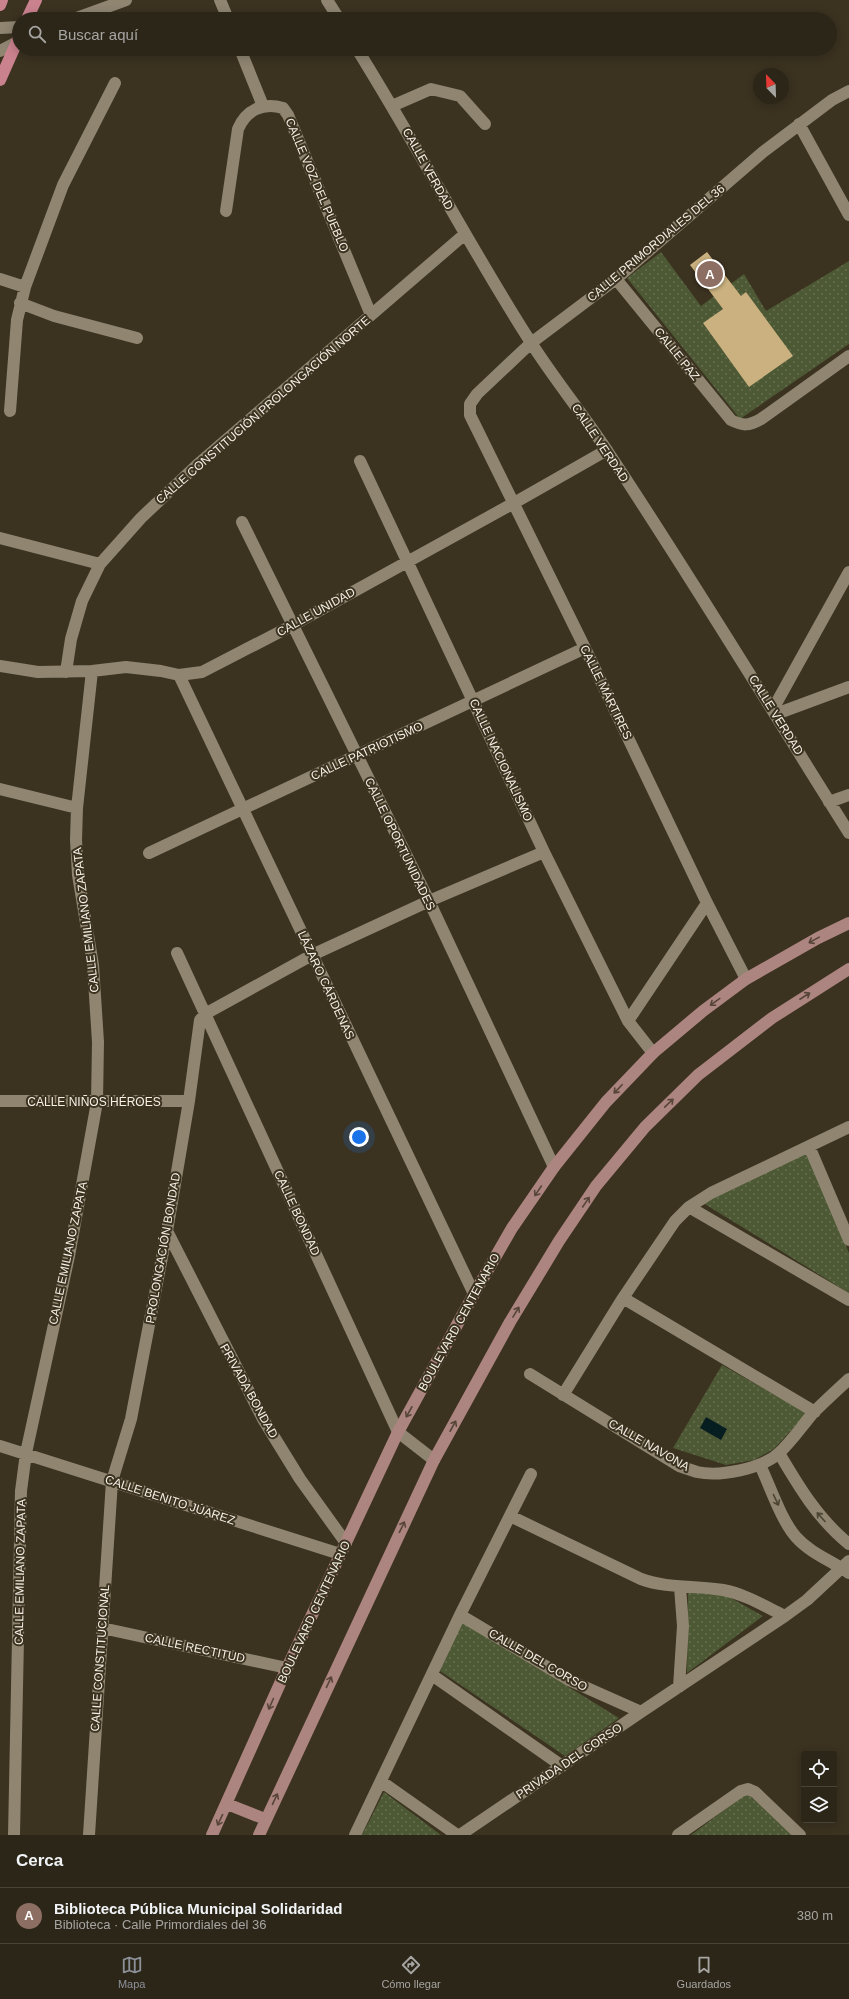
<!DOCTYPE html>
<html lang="es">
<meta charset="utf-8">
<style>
body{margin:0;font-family:Helvetica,sans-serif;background:#383225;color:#f1f3f6}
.controls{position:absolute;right:12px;bottom:12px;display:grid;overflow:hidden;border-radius:4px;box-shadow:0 2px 10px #0003}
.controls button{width:36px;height:36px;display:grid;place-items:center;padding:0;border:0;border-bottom:1px solid #484337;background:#2c2618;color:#f1f3f6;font:20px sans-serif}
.compass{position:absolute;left:753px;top:68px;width:36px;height:36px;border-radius:50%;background:#2c2618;box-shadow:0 2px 10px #0003;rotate:337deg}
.you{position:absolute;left:359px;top:1137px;width:14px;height:14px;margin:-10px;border:3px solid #fff;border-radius:50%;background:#1a73e8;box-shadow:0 0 0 6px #1a73e833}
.badge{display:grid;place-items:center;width:26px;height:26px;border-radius:50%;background:#8c9099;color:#fff;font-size:13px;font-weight:700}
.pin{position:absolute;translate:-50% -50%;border:2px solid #fff;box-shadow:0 1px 4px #0006}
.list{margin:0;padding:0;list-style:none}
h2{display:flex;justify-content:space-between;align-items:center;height:52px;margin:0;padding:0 16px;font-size:17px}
h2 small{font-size:13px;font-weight:400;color:#a6a5a2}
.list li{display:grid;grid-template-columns:26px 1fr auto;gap:12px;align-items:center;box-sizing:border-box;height:56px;padding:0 16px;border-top:1px solid #484337}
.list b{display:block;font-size:15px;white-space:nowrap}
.list p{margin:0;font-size:13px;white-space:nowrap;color:#a6a5a2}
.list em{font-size:13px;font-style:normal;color:#a6a5a2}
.icon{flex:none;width:22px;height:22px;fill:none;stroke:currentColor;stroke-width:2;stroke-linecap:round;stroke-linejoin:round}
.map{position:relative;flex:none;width:849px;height:1835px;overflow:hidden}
.search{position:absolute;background:#2c2618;box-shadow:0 2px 10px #0003;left:12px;right:12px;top:12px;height:44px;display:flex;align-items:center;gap:10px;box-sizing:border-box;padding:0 14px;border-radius:22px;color:#a6a5a2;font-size:15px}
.sheet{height:108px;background:#2c2618}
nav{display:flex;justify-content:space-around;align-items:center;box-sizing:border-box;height:56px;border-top:1px solid #484337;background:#2c2618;font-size:11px;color:#a6a5a2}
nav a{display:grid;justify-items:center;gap:2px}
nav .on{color:#8c9099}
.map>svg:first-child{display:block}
</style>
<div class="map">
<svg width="849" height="1835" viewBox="0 0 849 1835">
<defs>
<pattern id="grass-dots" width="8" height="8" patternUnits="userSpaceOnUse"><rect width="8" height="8" fill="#4d5834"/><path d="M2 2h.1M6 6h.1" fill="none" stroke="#677051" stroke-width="1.8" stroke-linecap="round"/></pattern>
</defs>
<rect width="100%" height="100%" fill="#3b3220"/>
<path fill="url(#grass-dots)" d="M 661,252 L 701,306 L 744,274 L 766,311 L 849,261 L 849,344 L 740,419 L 627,278 Z
M 806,1150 L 849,1253 L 849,1293 L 703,1203 Z
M 722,1365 L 807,1413 L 774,1449 L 754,1460 L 726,1465 L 673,1448 Z
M 688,1591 L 722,1593 L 763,1616 L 687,1673 Z
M 462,1621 L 619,1718 L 565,1756 L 440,1671 Z
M 384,1792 L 441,1835 L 362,1835 Z
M 747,1793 L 792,1835 L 691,1835 Z"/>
<path fill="#071e20" d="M 706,1417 L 727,1429 L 721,1440 L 700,1428 Z"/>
<path fill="#cab17f" d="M 707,252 L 741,296 L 746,292 L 793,356 L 749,387 L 703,323 L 723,309 L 690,265 Z"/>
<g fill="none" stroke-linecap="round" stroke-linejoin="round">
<path stroke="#8f8571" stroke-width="12" d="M 220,0 L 228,19
M 327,0 L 339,19
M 74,19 L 126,0
M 0,28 L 19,27
M 240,49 L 263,106
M 357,49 C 417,145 469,246 530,341 C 554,379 583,414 608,452 C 691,577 769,706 849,833
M 0,51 L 19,41
M 392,106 L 431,89 L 460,96 L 485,124
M 799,124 L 849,215
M 226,211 L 238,129 C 246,110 263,102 283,108 L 288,115 L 371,315
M 0,279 L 25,287
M 616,279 L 731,420 C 743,426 749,426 761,419 L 849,356
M 20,303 L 54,316 L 137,338
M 10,411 L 17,320 L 25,287 L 63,185 L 115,83
M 360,461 L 544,852 L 628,1021 L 653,1053
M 242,522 L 429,901 L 554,1167
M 0,538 L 100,564
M 0,666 L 38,672 L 92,671 L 126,667 L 161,671 L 179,675 L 202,672 L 293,625 L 514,503 L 607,450
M 66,672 L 71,639 L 82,601 L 100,564 L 141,518 L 197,465 L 465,234
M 179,675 L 474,1294
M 773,709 L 849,572
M 776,714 L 849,687
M 0,789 L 77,808
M 829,802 L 849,795
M 149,853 L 585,648
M 177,953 L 398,1432 L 434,1460
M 746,979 L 707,903 L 585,648 L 470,415 L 470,404 L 477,394 L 531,343 L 616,279 L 763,152 L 832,100 L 849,91
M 628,1021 L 707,903
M 0,1101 L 189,1101
M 809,1146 L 849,1240
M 689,1207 L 849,1300
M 167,1231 L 263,1419 L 300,1479 L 346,1543
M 623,1298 L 815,1412
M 530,1374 L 679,1466 C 685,1468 691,1470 697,1472 C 719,1477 762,1469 779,1453 C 792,1441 802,1426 813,1413 C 825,1401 837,1390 849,1379
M 563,1395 L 623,1298 L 675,1221 L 689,1207 L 711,1193 L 849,1127
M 0,1446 L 340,1554
M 779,1453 C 799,1487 818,1519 849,1544
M 760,1465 C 770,1486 781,1520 796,1537 C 810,1553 832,1561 849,1573
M 510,1516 L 641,1579 C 668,1589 696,1585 723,1590 C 745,1594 766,1607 785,1616
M 460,1615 L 569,1680 L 641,1712
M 102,1628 L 287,1668
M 432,1675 L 562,1766
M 679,1687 L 683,1626 L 680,1587
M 382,1782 L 457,1835
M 14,1835 L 21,1491 L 26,1453 L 69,1256 L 97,1102 L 98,1042 L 93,965 L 78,875 L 76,840 L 77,808 L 92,671
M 89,1835 L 112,1481 L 131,1419 L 167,1231 L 189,1101 L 200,1020 L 205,1014 L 312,955 L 429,901 L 544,852
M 355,1835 L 460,1615 L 531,1474
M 460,1835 L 641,1712 L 785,1616 L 807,1600 L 849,1561
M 678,1835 L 741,1791 L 748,1789 L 755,1792 L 800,1835"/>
<path stroke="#ac8480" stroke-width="12" d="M 227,1804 L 265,1819
M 212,1835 L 287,1668 L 398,1432 L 474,1294 L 512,1228 L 554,1167 L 606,1102 L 653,1053 L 703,1011 L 746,979 L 818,938 L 849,923
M 259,1835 L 434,1460 L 510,1322 L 559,1241 L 596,1186 L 645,1127 L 698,1075 L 772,1018 L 849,969"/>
<path stroke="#ca828f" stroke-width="12" d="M 0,5 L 2,0
M 27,19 L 36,0
M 0,80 L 19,37"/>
</g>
<defs><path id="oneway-shaft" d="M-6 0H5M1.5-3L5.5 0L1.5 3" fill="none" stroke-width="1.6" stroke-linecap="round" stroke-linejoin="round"/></defs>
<g stroke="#574638">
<use href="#oneway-shaft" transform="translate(814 940) rotate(151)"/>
<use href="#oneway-shaft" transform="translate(805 996) rotate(-33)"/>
<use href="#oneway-shaft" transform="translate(715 1002) rotate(144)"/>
<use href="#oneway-shaft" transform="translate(618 1089) rotate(134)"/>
<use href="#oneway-shaft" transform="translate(669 1103) rotate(-44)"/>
<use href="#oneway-shaft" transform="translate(538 1191) rotate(124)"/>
<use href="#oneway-shaft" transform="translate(586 1202) rotate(-56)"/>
<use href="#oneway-shaft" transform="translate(516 1312) rotate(-59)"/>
<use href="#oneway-shaft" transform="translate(409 1412) rotate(119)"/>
<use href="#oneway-shaft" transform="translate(453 1426) rotate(-61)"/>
<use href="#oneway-shaft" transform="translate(402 1527) rotate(-64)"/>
<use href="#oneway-shaft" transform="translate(329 1682) rotate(-65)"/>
<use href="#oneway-shaft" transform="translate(271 1704) rotate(114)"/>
<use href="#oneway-shaft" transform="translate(275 1799) rotate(-65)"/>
<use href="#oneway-shaft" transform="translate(220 1820) rotate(115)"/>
</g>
<g stroke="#4c4330">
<use href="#oneway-shaft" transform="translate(776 1500) rotate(65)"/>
<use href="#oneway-shaft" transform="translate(821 1517) rotate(-132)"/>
</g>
<g text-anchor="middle" stroke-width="4" stroke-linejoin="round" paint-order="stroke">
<g font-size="12" fill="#f6f0e5" stroke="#3b3220">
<text transform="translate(428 169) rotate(61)" y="4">CALLE VERDAD</text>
<text transform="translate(317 185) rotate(67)" y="4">CALLE VOZ DEL PUEBLO</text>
<text transform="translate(656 243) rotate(-40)" y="4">CALLE PRIMORDIALES DEL 36</text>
<text transform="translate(677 354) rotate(51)" y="4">CALLE PAZ</text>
<text transform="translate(263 410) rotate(-41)" y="4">CALLE CONSTITUCIÓN PROLONGACIÓN NORTE</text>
<text transform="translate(600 443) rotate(56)" y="4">CALLE VERDAD</text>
<text transform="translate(316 612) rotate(-29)" y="4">CALLE UNIDAD</text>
<text transform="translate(606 692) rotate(64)" y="4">CALLE MÁRTIRES</text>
<text transform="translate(776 715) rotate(58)" y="4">CALLE VERDAD</text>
<text transform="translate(367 751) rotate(-25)" y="4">CALLE PATRIOTISMO</text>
<text transform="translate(501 760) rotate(65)" y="4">CALLE NACIONALISMO</text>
<text transform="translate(400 844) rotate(64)" y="4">CALLE OPORTUNIDADES</text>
<text transform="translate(86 920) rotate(-97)" y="4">CALLE EMILIANO ZAPATA</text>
<text transform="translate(326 985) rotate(65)" y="4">LÁZARO CÁRDENAS</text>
<text x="94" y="1106">CALLE NIÑOS HÉROES</text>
<text transform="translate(297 1213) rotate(65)" y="4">CALLE BONDAD</text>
<text transform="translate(163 1248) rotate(-80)" y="4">PROLONGACIÓN BONDAD</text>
<text transform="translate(68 1253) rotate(-78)" y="4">CALLE EMILIANO ZAPATA</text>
<text transform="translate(459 1322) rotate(-61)" y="4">BOULEVARD CENTENARIO</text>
<text transform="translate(249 1391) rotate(61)" y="4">PRIVADA BONDAD</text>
<text transform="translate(649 1445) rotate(30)" y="4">CALLE NAVONA</text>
<text transform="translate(170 1500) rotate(18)" y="4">CALLE BENITO JÚAREZ</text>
<text transform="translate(20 1572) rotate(-89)" y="4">CALLE EMILIANO ZAPATA</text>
<text transform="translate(314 1612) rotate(-65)" y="4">BOULEVARD CENTENARIO</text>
<text transform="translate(195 1648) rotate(12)" y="4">CALLE RECTITUD</text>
<text transform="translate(100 1658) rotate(-86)" y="4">CALLE CONSTITUCIONAL</text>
<text transform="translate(538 1660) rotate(30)" y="4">CALLE DEL CORSO</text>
<text transform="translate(569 1761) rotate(-34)" y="4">PRIVADA DEL CORSO</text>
</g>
</g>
</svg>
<div class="controls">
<button><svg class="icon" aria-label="locate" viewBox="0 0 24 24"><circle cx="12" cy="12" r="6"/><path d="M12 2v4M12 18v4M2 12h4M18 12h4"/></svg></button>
<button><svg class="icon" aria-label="layers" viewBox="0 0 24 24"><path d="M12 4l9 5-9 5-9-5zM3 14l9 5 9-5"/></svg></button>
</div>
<svg class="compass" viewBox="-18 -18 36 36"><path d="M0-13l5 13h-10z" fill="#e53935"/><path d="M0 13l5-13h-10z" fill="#a6a5a2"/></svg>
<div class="you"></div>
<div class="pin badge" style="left:710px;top:274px;background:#8d6e63">A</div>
<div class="search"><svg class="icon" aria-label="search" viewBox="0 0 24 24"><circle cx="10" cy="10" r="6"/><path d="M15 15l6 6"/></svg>Buscar aquí</div>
</div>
<section class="sheet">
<h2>Cerca<small></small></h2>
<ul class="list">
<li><span class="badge" style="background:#8d6e63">A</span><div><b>Biblioteca Pública Municipal Solidaridad</b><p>Biblioteca · Calle Primordiales del 36</p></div><em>380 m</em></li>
</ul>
</section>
<nav>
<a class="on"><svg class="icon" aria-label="map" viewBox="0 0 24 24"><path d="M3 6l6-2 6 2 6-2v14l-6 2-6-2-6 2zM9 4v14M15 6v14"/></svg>Mapa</a>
<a><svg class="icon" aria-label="directions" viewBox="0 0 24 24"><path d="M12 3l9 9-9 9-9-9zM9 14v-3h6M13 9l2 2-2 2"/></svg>Cómo llegar</a>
<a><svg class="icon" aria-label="saved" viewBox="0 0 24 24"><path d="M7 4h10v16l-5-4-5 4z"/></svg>Guardados</a>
</nav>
